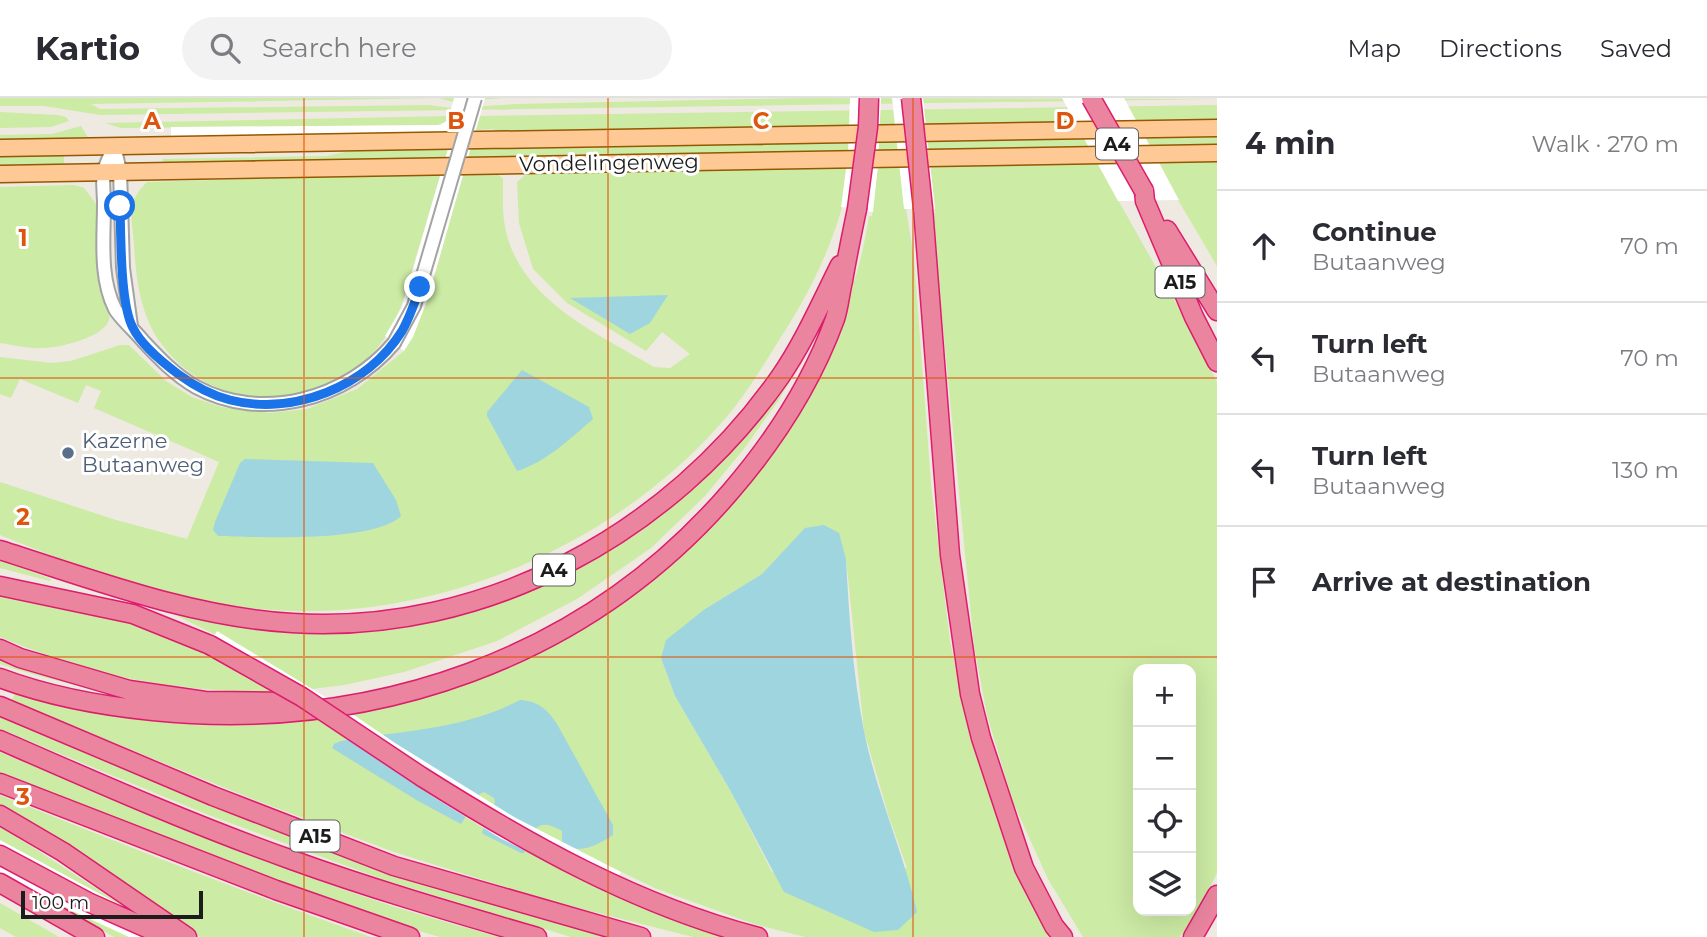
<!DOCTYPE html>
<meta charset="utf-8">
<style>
body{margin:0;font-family:Montserrat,sans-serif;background:#f2f2f3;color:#2b2b33}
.controls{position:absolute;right:21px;bottom:21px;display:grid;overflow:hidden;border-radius:14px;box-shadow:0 7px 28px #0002}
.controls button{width:63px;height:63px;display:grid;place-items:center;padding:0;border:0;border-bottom:2px solid #e1e1e2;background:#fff;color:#2b2b33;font:35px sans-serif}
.scale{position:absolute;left:21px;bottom:18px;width:182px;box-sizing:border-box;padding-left:7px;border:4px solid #1c1c1c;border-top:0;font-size:19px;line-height:24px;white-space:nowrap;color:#1c1c1c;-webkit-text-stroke:5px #fff;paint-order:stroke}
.stop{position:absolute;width:21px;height:21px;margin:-16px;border:5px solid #1a73e8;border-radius:50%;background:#fff}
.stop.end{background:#1a73e8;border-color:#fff;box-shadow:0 2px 7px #0008}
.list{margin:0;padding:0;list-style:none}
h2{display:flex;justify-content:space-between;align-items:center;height:91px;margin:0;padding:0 28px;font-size:30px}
h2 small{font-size:23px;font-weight:400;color:#7c7c81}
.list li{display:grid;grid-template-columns:46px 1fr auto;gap:21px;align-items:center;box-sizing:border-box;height:112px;padding:0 28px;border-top:2px solid #e1e1e2}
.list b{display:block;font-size:26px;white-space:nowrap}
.list p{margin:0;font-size:23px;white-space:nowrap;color:#7c7c81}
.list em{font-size:23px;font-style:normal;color:#7c7c81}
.icon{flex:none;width:38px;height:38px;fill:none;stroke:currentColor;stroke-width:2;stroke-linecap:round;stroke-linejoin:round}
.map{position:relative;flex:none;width:1217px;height:839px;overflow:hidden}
header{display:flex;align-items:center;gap:42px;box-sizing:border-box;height:98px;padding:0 35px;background:#fff;border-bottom:2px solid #e1e1e2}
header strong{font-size:33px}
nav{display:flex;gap:38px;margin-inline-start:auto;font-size:24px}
.search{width:490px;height:63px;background:#f2f2f3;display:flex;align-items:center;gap:18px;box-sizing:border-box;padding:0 24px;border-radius:38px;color:#7c7c81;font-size:26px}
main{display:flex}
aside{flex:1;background:#fff}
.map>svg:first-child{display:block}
</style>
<header>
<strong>Kartio</strong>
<div class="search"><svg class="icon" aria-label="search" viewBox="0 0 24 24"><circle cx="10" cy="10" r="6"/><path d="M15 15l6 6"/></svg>Search here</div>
<nav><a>Map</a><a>Directions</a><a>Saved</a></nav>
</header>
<main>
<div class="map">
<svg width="1217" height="839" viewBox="0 0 1217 839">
<rect width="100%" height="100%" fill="#eee9e1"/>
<path fill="#cceba4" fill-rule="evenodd" d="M 0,0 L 503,0 L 453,4 L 439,0 L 91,6 L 100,11 L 429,7 L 451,10 L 517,6 L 806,0 L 1217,1 L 100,17 L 44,8 L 0,8 Z
M 1217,7 L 1217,22 L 495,34 L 494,31 L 476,32 L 480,18 Z
M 0,14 L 57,17 L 66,19 L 69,23 L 51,29 L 0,30 Z
M 449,18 L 446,24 L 437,27 L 121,30 L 105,25 Z
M 81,28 L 89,41 L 0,43 L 0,37 L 52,36 Z
M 1217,37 L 1217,47 L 163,64 L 163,61 L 327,58 L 358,51 Z
M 64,56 L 64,66 L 0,67 L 0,58 Z
M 1217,61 L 1217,168 L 1178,102 L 1158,62 Z
M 1096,63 L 1184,219 L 1217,284 L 1217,775 L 1200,809 L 1180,839 L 1083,839 L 1048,781 L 1013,704 L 987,617 L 974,548 L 932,116 L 935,115 L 930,66 ZM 1138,571 L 1191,571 L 1191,813 L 1138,813 Z
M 878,67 L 899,67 L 914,161 L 931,386 L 950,543 L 968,630 L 1003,735 L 1058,839 L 805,839 L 754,826 L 657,791 L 590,759 L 556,769 L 610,795 L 734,839 L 693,839 L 551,803 L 394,754 L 245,698 L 11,603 L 15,596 C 86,615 161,629 235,627 C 469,621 691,511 804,300 C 836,240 859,185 869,118 L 872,118 ZM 805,431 L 846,461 L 864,633 L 888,716 L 907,770 L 772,774 L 730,692 L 675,598 L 661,560 L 705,511 L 762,476 Z
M 847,68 C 845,83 845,101 840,116 C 827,160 804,204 779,242 C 765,265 750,289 734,310 C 630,438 456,518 291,513 C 183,509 99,477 0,437 L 0,384 L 116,422 L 187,441 L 219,364 L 94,310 L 101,293 L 86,287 L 78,305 L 20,281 L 11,300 L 0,296 L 0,259 L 51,265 L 71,263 L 120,247 L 129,247 L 166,283 L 192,299 L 221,309 L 270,315 L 307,311 L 357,291 L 404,253 L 427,203 L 464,74 L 494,73 L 503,81 C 503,97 502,114 505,129 C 519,202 597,235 654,269 L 670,270 L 690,256 L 662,234 L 646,253 L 567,205 L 533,171 L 519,125 L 517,84 L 530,73 Z
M 441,75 C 432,104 424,133 415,162 C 407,190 401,217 384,241 C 330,316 215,321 160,244 C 140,216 136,180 134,147 C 132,118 125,106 147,84 Z
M 74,87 L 84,90 L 97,107 L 100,169 L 96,169 C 98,182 99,194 105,206 C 107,211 110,216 109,221 C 106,239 59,250 43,250 C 29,251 14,247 0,245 L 0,89 Z
M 801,262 L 779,302 L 743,352 L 705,398 L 651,450 L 577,501 L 497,543 L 404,574 L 344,587 L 312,591 L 218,534 L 216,537 L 149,504 L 200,519 L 435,520 L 629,437 Z
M 0,461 L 51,481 L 50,483 L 0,470 Z
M 0,492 L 120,518 L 208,552 L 280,595 C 221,594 164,589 108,576 C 71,567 35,553 0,539 Z
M 0,559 L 134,598 C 88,591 44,581 0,566 Z
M 0,613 L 211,704 L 619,839 L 571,839 L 382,781 L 206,716 L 0,631 Z
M 0,654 C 129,707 259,764 392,808 C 427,819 464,829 499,839 L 440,839 L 342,811 L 0,677 Z
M 0,697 C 123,747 246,795 371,839 L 200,839 L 0,710 Z
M 0,728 L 171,839 L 114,839 L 0,776 Z
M 0,805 L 59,839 L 16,839 L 0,830 Z"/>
<path fill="#9fd5de" d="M 668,197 L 650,225 L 630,236 L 570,200 Z
M 522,272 L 589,309 L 593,321 C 570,341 546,364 517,373 L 487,318 L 487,314 Z
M 245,361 L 373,365 L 396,402 L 401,418 C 374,445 257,439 218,438 L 213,432 L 215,424 L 240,365 Z
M 824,427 L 839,435 L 846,461 C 849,517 853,578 864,633 C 876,694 903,753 917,814 L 898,832 L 874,834 L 784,794 L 730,692 L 675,598 L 661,560 L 666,542 L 705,511 L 762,476 L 805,430 Z
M 520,602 C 538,603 547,611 557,626 L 613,727 L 613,737 C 598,747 577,758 562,745 L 562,733 C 535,718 535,732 524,755 L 521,755 L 483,736 L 482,734 L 495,704 L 494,700 L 484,694 L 480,696 L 461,726 L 418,703 L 332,650 L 334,646 L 341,643 C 403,632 463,632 520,602 Z"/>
<path fill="#fff" d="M 454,0 L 485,0 L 427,203 L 413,239 L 404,253 L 385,238 L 402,209 L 452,37 L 171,38 L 171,29 L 440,27 L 448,22 Z
M 850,0 L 881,0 L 878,67 L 873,114 L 841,109 L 848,56 Z
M 892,0 L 923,0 L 935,111 L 904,111 Z
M 1062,0 L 1124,0 L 1179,102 L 1118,103 Z
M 217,533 L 345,611 L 395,645 L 514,719 L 621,774 L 610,795 L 500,740 L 435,700 L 280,595 L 206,554 Z
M 0,742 L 152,824 L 186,839 L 129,839 L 79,816 L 0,775 Z"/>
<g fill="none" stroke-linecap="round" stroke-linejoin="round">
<g stroke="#a3a3a3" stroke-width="16">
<path id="minor" d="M 114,48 C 111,56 106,65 104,73 C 102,83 104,95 104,105 C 104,140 99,179 115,211 C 119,219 137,235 143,243 C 159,260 175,277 196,289 C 262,325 347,301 394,245
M 114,48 L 120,73 L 123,170 L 131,228"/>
</g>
<g stroke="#945800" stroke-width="19">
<path id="major" d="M 0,50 L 1217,30
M 0,76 L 1217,55"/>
</g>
<g stroke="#de1c6d" stroke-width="21">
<path id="highway" d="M 1144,93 L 1145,103 L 1194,219 L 1217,264
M 923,110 L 950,457 L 970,596 L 981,640 L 1024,770 L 1054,828 L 1063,839
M 1167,132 L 1217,213
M 0,452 C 95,482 191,519 292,525 C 485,537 670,436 780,279 C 804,244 821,205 840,167
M 0,488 L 133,516 L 210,547
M 0,551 L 20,560 L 129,592 L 205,603 L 289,604
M 0,580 C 48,598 102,608 153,613 C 372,635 586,562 731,393 C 774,343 812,284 835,221 C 839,209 840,195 843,183 C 847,159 852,135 857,111
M 0,608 L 213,698 L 394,768 L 641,839
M 0,642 C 96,684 193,727 292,762 C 372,791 455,815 537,839
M 422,679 C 528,746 636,807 758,839
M 0,685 L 276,792 L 410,839
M 0,717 L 63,754 L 187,839
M 0,757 L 88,804 L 167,839
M 0,785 L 95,839
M 1193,839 L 1217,797"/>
</g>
<use href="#minor" stroke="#fff" stroke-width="12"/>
<use href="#major" stroke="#ffc995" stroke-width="16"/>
<use href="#highway" stroke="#ea849f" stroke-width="18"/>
<g stroke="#a3a3a3" stroke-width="16" stroke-linecap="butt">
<path id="minor-bridge" d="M 394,245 L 414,208 L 475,0"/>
</g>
<g stroke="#de1c6d" stroke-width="21" stroke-linecap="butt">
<path id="highway-bridge" d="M 911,0 L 923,110
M 1091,0 L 1144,93
M 857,111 L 868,29 L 869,0
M 210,547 L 302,599 L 422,679"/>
</g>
<use href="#minor-bridge" stroke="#fff" stroke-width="12"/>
<use href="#highway-bridge" stroke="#ea849f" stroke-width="18"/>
</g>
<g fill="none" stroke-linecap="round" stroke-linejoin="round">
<path stroke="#1a73e8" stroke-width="9" d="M 120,108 C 121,137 120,206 133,230 C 142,248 162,264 178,276 C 193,287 210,297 230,302 C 293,318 367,289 402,233 C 410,219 415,204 420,189"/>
</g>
<path fill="none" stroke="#de560d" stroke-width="2" stroke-opacity="0.55" d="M 304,0 L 304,839M 608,0 L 608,839M 913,0 L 913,839M 0,280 L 1217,280M 0,559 L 1217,559"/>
<circle fill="#5c6f8a" stroke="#fff" stroke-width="2.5" cx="68" cy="355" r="7"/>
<g text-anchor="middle" stroke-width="6" stroke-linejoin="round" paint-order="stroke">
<g fill="#fff" stroke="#606060" stroke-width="2">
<rect x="1096" y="30.5" width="42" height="31" rx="5"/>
<rect x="1155.5" y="168.5" width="49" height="31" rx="5"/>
<rect x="533" y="456.5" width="42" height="31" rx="5"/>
<rect x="290.5" y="722.5" width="49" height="31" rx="5"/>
</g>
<g font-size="19" font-weight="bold" fill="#1c1c1c">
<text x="1117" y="53">A4</text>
<text x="1180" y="191">A15</text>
<text x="554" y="479">A4</text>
<text x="315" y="745">A15</text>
</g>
<g font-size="21" fill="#1c1c1c" stroke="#fff">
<text transform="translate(609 65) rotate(-1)" y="7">Vondelingenweg</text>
</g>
<g font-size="21" fill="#4e5e75" stroke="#fff" text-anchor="start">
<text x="82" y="350">Kazerne<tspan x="82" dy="24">Butaanweg</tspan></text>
</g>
</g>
<g font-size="23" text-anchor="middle" font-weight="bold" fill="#de560d" stroke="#fff" stroke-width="6" stroke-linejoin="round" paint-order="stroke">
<text x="152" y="31">A</text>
<text x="456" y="31">B</text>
<text x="761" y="31">C</text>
<text x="1065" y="31">D</text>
<text x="23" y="148">1</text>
<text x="23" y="427">2</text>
<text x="23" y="707">3</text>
</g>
</svg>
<div class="controls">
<button>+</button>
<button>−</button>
<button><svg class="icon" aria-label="locate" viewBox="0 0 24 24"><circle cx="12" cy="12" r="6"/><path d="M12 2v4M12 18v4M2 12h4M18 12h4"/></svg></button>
<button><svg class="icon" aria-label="layers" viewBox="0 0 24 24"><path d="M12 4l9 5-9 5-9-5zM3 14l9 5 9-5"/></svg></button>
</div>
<div class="scale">100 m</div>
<div class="stop" style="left:120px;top:108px"></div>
<div class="stop end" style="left:420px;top:189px"></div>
</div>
<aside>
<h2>4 min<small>Walk · 270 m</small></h2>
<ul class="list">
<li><svg class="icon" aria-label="ahead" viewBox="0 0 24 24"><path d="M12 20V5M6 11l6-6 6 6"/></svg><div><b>Continue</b><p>Butaanweg</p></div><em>70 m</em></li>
<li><svg class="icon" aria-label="left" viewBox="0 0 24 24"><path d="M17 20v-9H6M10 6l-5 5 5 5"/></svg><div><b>Turn left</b><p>Butaanweg</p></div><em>70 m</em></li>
<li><svg class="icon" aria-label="left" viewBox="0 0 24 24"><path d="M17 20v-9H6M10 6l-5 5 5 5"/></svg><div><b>Turn left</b><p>Butaanweg</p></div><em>130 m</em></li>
<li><svg class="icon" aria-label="arrive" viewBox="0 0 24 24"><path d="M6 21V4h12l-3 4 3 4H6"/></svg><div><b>Arrive at destination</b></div></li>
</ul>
</aside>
</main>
